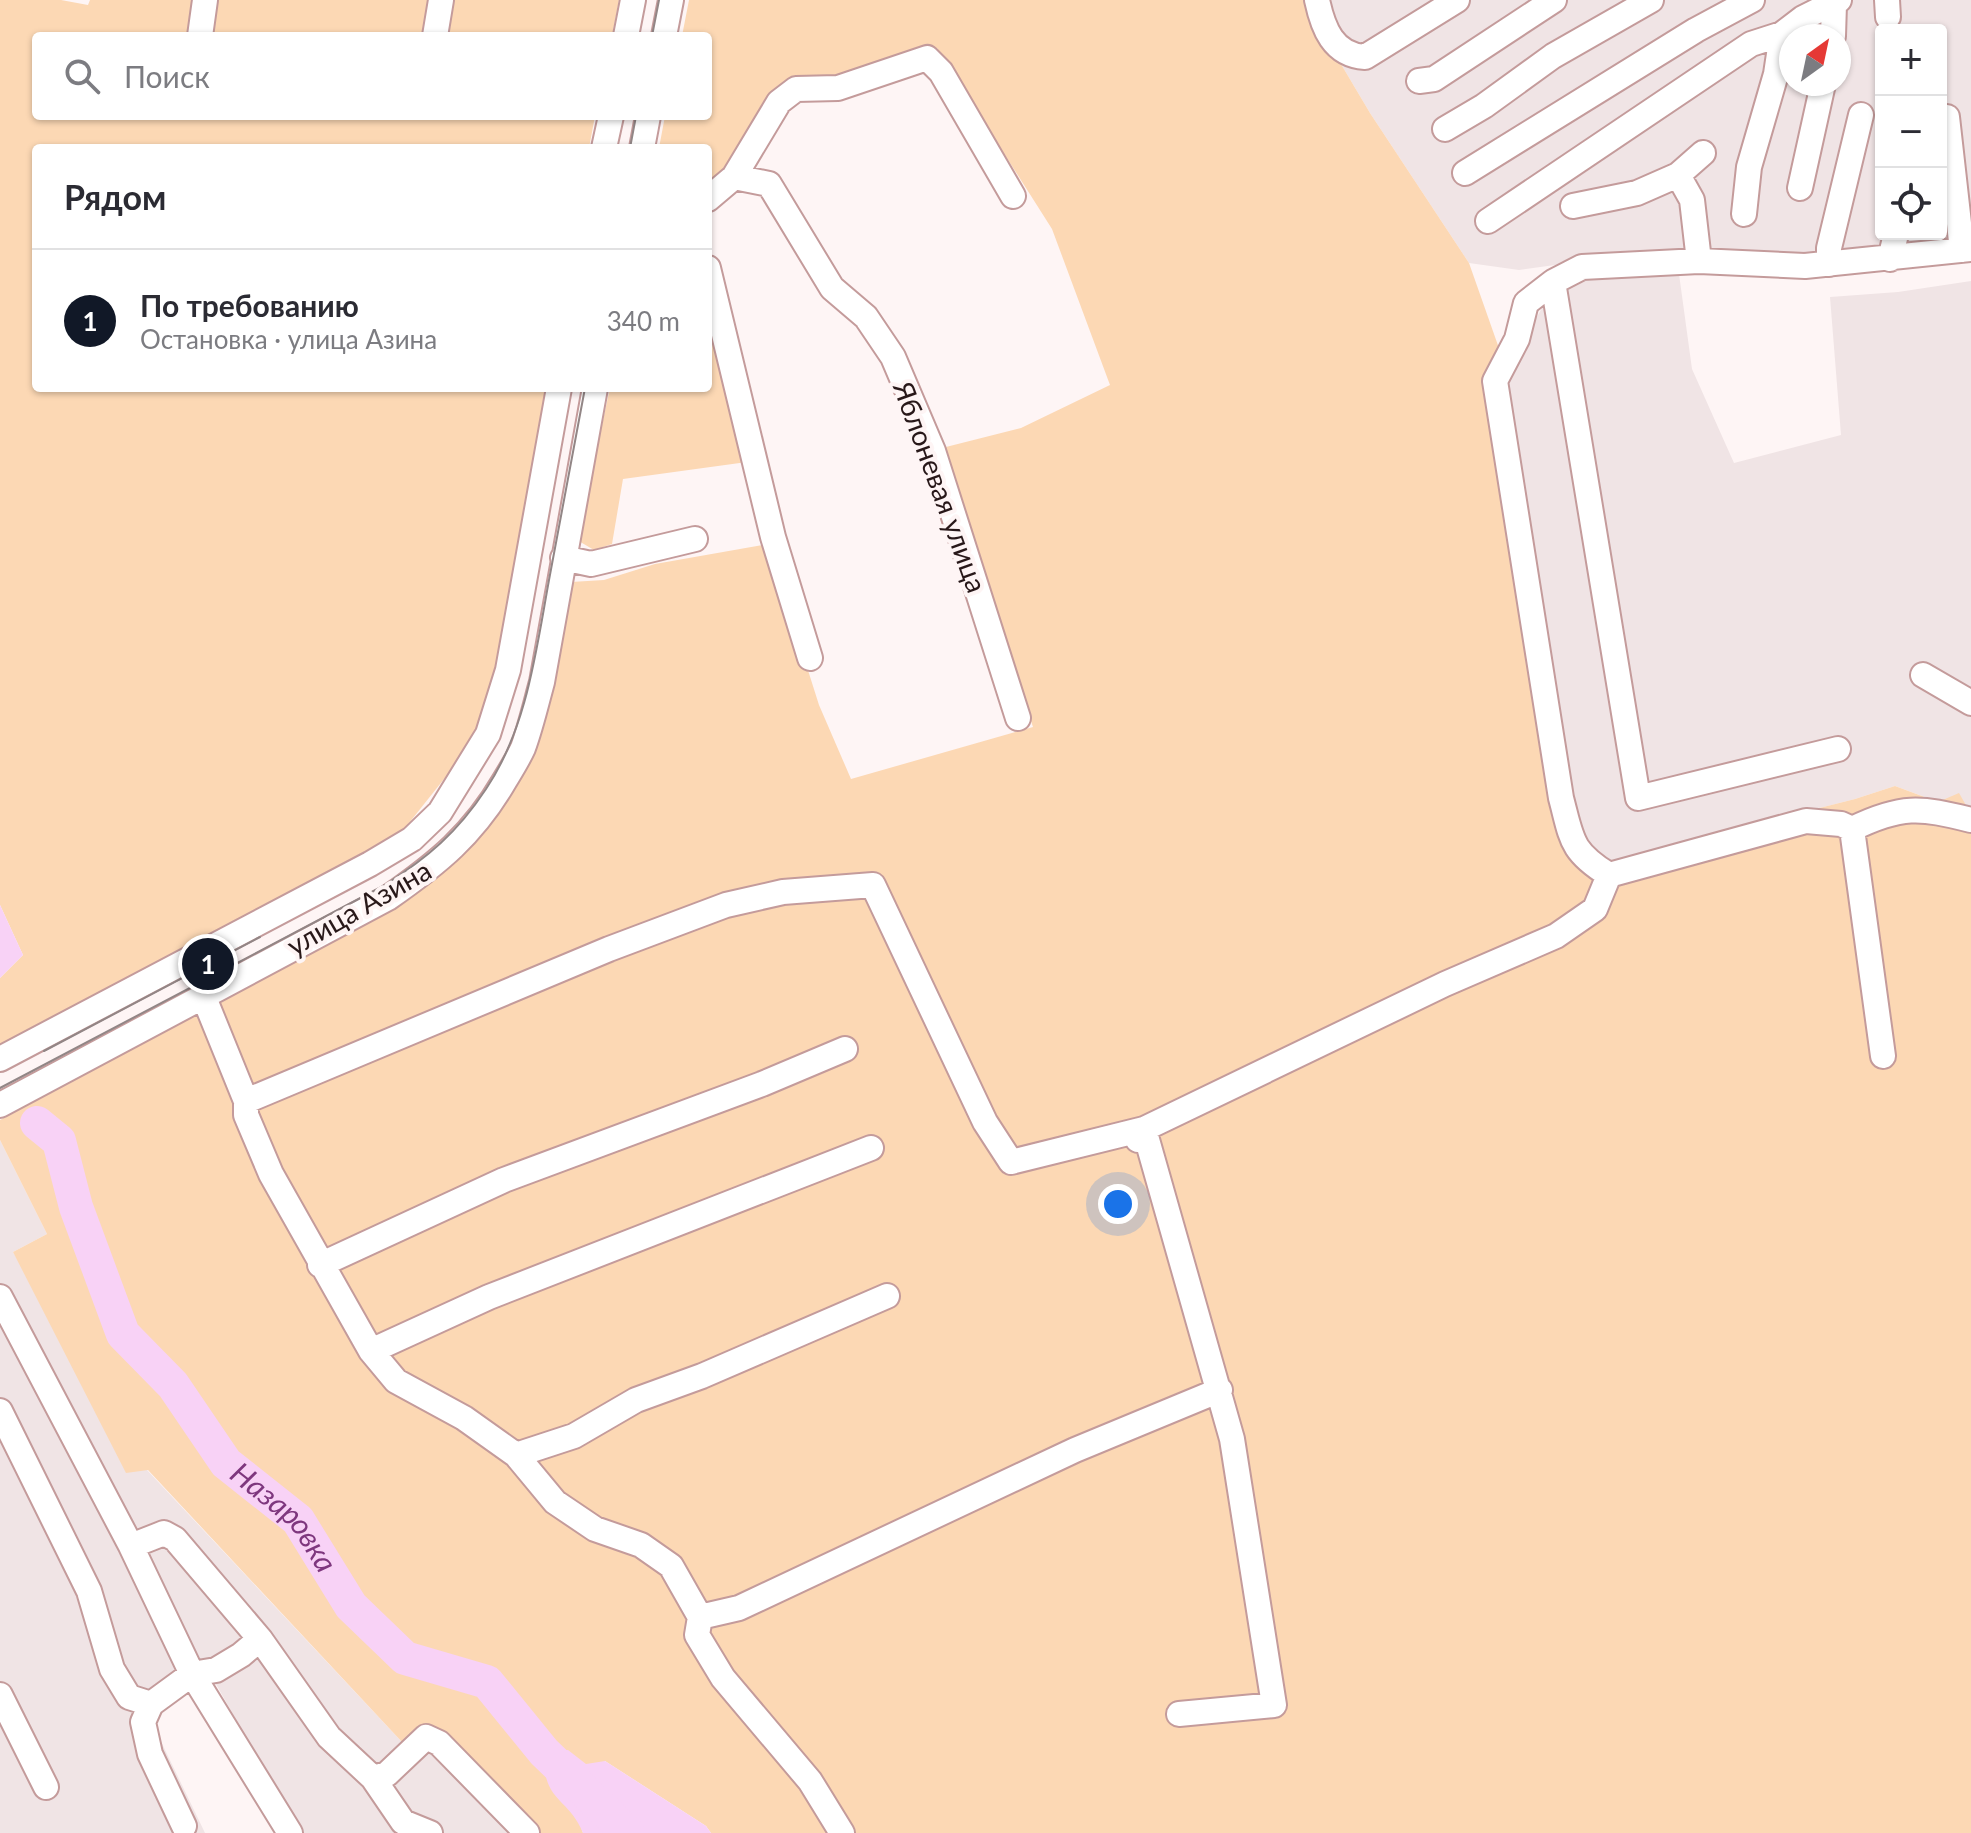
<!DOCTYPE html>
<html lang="ru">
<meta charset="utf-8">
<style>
body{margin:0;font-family:Lato,sans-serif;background:#f2f2f3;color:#2b2b33}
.controls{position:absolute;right:24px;top:24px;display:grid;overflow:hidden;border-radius:8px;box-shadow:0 2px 6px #0004}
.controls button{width:72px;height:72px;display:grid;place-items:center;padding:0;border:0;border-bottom:2px solid #e1e1e2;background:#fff;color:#2b2b33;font:40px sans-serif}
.compass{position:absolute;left:1779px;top:24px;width:72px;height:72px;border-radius:50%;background:#fff;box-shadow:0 2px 6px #0004;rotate:33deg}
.you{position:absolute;left:1118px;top:1204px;width:28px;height:28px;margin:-20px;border:6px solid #fff;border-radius:50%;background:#1a73e8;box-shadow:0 0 0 12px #1a73e833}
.badge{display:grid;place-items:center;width:52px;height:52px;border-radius:50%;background:#111827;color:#fff;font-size:26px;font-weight:700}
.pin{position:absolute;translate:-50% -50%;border:4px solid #fff;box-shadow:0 2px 8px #0006}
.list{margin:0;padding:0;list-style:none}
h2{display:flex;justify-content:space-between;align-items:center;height:104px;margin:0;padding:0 32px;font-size:34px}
h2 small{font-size:26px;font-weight:400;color:#7c7c81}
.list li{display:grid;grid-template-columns:52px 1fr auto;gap:24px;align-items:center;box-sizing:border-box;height:144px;padding:0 32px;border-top:2px solid #e1e1e2}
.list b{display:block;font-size:30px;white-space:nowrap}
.list p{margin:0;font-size:26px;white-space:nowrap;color:#7c7c81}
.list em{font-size:26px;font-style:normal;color:#7c7c81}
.icon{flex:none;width:44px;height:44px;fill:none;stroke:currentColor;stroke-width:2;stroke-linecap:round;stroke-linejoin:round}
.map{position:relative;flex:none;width:1971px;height:1833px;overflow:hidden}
.search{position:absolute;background:#fff;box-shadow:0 2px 6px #0004;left:32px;top:32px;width:680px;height:88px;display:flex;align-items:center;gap:20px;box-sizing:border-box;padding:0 28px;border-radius:8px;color:#7c7c81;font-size:30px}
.panel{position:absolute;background:#fff;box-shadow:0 2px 6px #0004;left:32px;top:144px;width:680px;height:248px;border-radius:8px}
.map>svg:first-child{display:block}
</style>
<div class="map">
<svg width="1971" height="1833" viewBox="0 0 1971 1833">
<rect width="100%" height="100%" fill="#fef5f5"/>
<path fill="#f0e4e5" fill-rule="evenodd" d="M 1303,0 L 1971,0 L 1971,235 L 1886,252 L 1584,261 L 1519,270 L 1469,263 L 1370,113 ZM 1881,30 L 1941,30 L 1941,234 L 1881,234 ZM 1791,36 L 1839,36 L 1839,84 L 1791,84 Z
M 1679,274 L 1692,369 L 1734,463 L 1841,435 L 1830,297 L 1898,292 L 1971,281 L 1971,814 L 1895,786 L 1855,799 L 1605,862 L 1584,843 L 1573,802 L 1507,371 L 1548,297 L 1586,276 Z
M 0,1140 L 47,1234 L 13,1252 L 147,1470 L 402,1742 L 430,1726 L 527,1833 L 300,1833 L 208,1670 L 142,1702 L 205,1833 L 0,1833 Z"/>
<path fill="#fcd8b4" d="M 0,0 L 61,0 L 88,5 L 90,0 L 619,0 L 612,36 L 36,36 L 36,116 L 595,116 L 589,148 L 36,148 L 36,388 L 546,388 L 499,674 L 476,729 L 452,769 L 405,828 L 360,859 L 0,1050 L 0,978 L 23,955 L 0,905 Z
M 689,0 L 1303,0 L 1370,113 L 1469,263 L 1507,371 L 1573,802 L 1584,843 L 1605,862 L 1855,799 L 1895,786 L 1938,802 L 1959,793 L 1971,814 L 1971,1833 L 711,1833 L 706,1826 L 605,1761 L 581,1827 L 583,1833 L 527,1833 L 430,1726 L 402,1742 L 148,1470 L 126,1473 L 13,1252 L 47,1234 L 0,1140 L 0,1120 L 391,908 L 424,886 L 456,858 L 528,761 L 571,582 L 604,580 L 655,564 L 768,544 L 819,705 L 851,779 L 1033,727 L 938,449 L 1021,428 L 1110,385 L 1052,229 L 937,48 L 834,78 L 797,79 L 724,177 L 708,188 L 708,148 L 659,148 L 665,116 L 708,116 L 708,36 L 682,36 Z
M 708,300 L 747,462 L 623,479 L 612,544 L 594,550 L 577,540 L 610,388 L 708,388 Z"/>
<path fill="#f8d2f6" d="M 0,905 L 23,955 L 0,978 Z
M 568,1750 L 586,1764 L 605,1761 L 706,1826 L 711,1833 L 583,1833 C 568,1796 542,1803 544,1752 Z"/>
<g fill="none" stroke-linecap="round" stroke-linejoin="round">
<path stroke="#f8d2f6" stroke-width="34" id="s1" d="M 37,1123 L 59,1141 L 76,1207 L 123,1334 L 173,1385 L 226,1463 L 298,1520 L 351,1606 L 405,1658 L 487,1682 L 544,1752 L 628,1833"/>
<g stroke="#c49b9b" stroke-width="28">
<path id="minor" d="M 1317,0 C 1323,28 1333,55 1365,57 L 1457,0
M 1887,0 L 1888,17
M 200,36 L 205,0
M 435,36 L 441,0
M 626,36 L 633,0
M 664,36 L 671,0
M 1833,36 L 1834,4
M 1419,81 L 1434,79 L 1554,0
M 1947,117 L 1962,250
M 1445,129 L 1484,106 L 1553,56 L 1651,0
M 604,148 L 611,116
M 642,148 L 648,116
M 1465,173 L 1696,30 L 1752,0
M 1678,175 L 1692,200 L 1699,261
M 734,177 L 769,184 L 832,288 L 866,317 L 893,357 L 933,451 L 1018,718
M 1800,188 L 1823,84
M 708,199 L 734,177 L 779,102 L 796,89 L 838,88 L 927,58 L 941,72 L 1013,196
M 1573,206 L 1637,193 L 1678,175 L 1703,153
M 1744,214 L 1749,167 L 1776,74 L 1782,34
M 1488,221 L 1751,44 L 1782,34 L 1803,18 L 1839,0
M 1890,259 L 1896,234
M 1829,264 L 1829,248 L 1861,115
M 708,268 L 773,537 L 810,658
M 563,558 L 591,564 L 695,539
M 1923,675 L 1971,703
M 1838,749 L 1638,798 L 1553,282 L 1582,267 L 1699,261 L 1805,266 L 1971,249
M 1852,829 L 1883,1056
M 1609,875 L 1806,821 L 1841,824 L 1852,829 C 1901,805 1920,807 1971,820
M 203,995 L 246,1101 L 246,1115 L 271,1174 L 371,1351 L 396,1381 L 464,1418 L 516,1455 L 555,1502 L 595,1529 L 641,1545 L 671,1566 L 700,1617 L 697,1635 L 723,1678 L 810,1781 L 842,1833
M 0,1059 L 370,864 L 412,839 L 440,812 L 488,734 L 508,670 L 559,388
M 246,1101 L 609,949 L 726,905 L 783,892 L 873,885 L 985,1122 L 1011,1162 L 1144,1129 L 1445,984 L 1556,936 L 1595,909 L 1609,875 C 1570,851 1572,839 1561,798 L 1495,381 L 1517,339 L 1526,303 L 1553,282
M 0,1105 L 388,898 C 438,863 473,835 505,780 C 511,770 518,759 523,748 C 531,726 536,704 542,682 L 595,388
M 1138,1140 L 1144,1129 L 1232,1439 L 1274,1705 L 1179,1714
M 320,1265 L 504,1180 L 762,1084 L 845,1049
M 0,1297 L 131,1546 L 192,1674 L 290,1833
M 371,1351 L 489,1297 L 871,1148
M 0,1411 L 89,1591 L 112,1669 L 129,1697 L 151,1704
M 516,1455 L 574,1436 L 636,1400 L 702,1376 L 887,1296
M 131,1546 L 164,1533 L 175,1539 L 260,1639 L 329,1737 L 373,1778 L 403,1822 L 430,1833
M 700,1617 L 739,1608 L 1075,1450 L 1220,1390
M 0,1695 L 46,1787
M 373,1778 L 387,1774 L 426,1737 L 439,1743 L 527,1833
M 184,1826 L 150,1754 L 143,1722 L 151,1704 L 192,1674 L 216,1670 L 241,1655 L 260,1639"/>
</g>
<use href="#minor" stroke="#fff" stroke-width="24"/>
<path stroke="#928686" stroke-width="2" d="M 652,36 L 659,0
M 630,148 L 636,116
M 44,1051 L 260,937
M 0,1088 L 385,885 C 428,857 457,833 486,789 C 527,728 536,651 549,580 C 561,516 573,452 585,388"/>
</g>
<g text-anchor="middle" stroke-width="8" stroke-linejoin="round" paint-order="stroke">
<g font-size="28" fill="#281819" stroke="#fef5f5">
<text transform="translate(940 487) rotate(70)" y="10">Яблоневая улица</text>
<text transform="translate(359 908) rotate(-30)" y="10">улица Азина</text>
</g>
<g font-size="30" font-style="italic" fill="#7e377e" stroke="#fef5f5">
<text dy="10" stroke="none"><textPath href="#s1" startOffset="478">Назаровка</textPath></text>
</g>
</g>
</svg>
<div class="controls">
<button>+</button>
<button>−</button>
<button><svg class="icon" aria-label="locate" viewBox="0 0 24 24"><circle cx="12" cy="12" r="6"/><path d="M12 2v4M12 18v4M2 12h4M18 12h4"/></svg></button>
</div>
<svg class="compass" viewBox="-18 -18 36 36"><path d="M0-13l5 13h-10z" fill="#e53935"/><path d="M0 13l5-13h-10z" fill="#7c7c81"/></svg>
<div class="you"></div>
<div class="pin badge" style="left:208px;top:964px">1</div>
<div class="search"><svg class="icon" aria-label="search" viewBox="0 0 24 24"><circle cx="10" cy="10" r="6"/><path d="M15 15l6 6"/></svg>Поиск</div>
<section class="panel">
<h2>Рядом<small></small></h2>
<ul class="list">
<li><span class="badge">1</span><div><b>По требованию</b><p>Остановка · улица Азина</p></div><em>340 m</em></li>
</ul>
</section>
</div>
